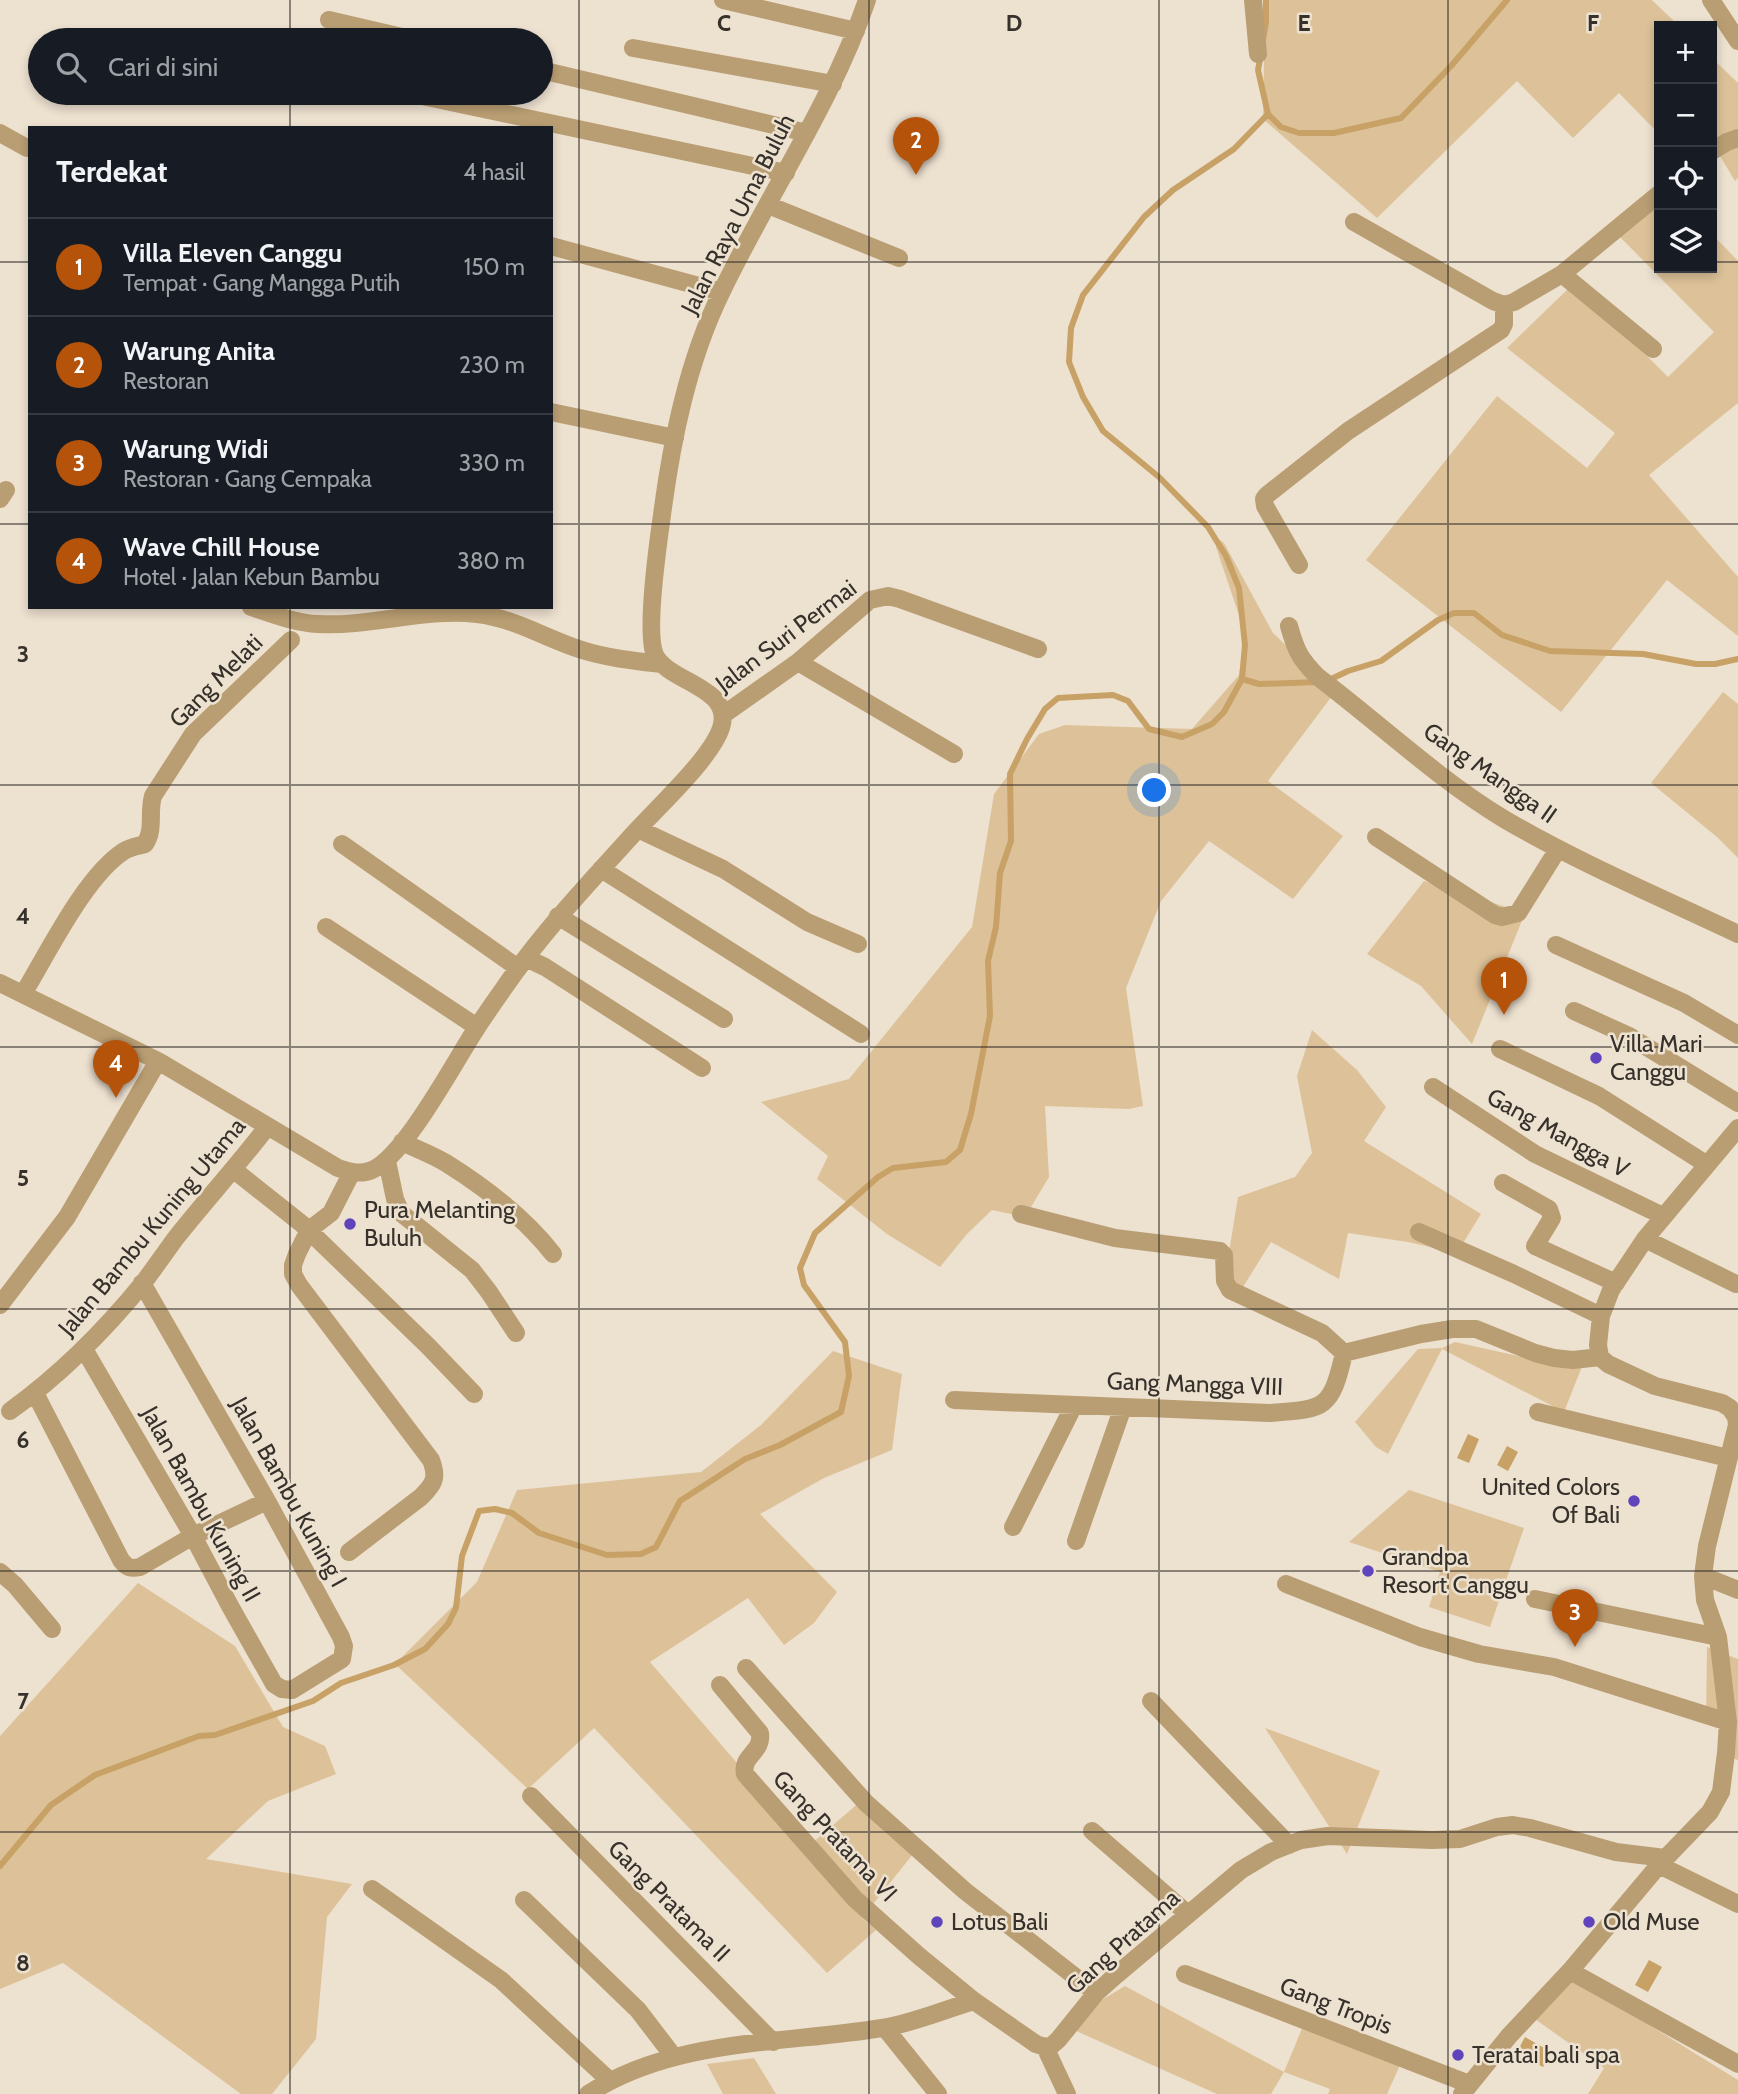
<!DOCTYPE html>
<html lang="id">
<meta charset="utf-8">
<style>
body{margin:0;font-family:Cabin,sans-serif;background:#242831;color:#f1f3f6}
.controls{position:absolute;right:21px;top:21px;display:grid;overflow:hidden;border-radius:0px;box-shadow:0 4px 10px #0003}
.controls button{width:63px;height:63px;display:grid;place-items:center;padding:0;border:0;border-bottom:2px solid #363941;background:#171b24;color:#f1f3f6;font:35px sans-serif}
.you{position:absolute;left:1155px;top:791px;width:24px;height:24px;margin:-18px;border:5px solid #fff;border-radius:50%;background:#1a73e8;box-shadow:0 0 0 10px #1a73e833}
.badge{display:grid;place-items:center;width:46px;height:46px;border-radius:50%;background:#b45309;color:#fff;font-size:23px;font-weight:700}
.pin{position:absolute;translate:-50% -58px;filter:drop-shadow(0 2px 4px #0008)}
.pin::after{content:'';position:absolute;top:37px;width:24px;height:21px;background:inherit;clip-path:polygon(0 0,100% 0,50% 100%)}
.list{margin:0;padding:0;list-style:none}
h2{display:flex;justify-content:space-between;align-items:center;height:91px;margin:0;padding:0 28px;font-size:30px}
h2 small{font-size:23px;font-weight:400;color:#9ea1a6}
.list li{display:grid;grid-template-columns:46px 1fr auto;gap:21px;align-items:center;box-sizing:border-box;height:98px;padding:0 28px;border-top:2px solid #363941}
.list b{display:block;font-size:26px;white-space:nowrap}
.list p{margin:0;font-size:23px;white-space:nowrap;color:#9ea1a6}
.list em{font-size:23px;font-style:normal;color:#9ea1a6}
.icon{flex:none;width:38px;height:38px;fill:none;stroke:currentColor;stroke-width:2;stroke-linecap:round;stroke-linejoin:round}
.map{position:relative;flex:none;width:1738px;height:2094px;overflow:hidden}
.search{position:absolute;background:#171b24;box-shadow:0 4px 10px #0003;left:28px;top:28px;width:525px;height:77px;display:flex;align-items:center;gap:18px;box-sizing:border-box;padding:0 24px;border-radius:38px;color:#9ea1a6;font-size:26px}
.panel{position:absolute;background:#171b24;box-shadow:0 4px 10px #0003;left:28px;top:126px;width:525px;height:483px;border-radius:0px}
.map>svg:first-child{display:block}
</style>
<div class="map">
<svg width="1738" height="2094" viewBox="0 0 1738 2094">
<rect width="100%" height="100%" fill="#ede1d0"/>
<path fill="#ddc299" d="M 1265,0 L 1652,0 L 1679,26 L 1659,26 L 1659,134 L 1619,93 L 1573,138 L 1517,81 L 1377,218 L 1263,119 Z
M 1712,58 L 1738,83 L 1738,178 L 1735,181 L 1720,156 L 1712,160 Z
M 1659,196 L 1659,268 L 1712,268 L 1712,234 L 1738,261 L 1738,403 L 1649,475 L 1738,577 L 1738,636 L 1667,580 L 1561,712 L 1366,560 L 1497,396 L 1587,468 L 1615,433 L 1507,348 L 1574,283 L 1668,377 L 1714,332 L 1620,237 Z
M 1220,540 L 1224,543 L 1273,633 L 1335,692 L 1268,781 L 1343,836 L 1293,899 L 1209,841 L 1161,901 L 1126,988 L 1143,1106 L 1129,1109 L 1045,1106 L 1049,1177 L 1025,1217 L 992,1210 L 967,1234 L 940,1267 L 887,1234 L 817,1179 L 828,1156 L 761,1102 L 849,1079 L 972,927 L 994,794 L 1039,734 L 1065,725 L 1192,729 L 1239,675 L 1245,633 L 1216,547 Z
M 1723,692 L 1738,704 L 1738,858 L 1717,837 L 1651,783 Z
M 1424,881 L 1525,913 L 1472,1044 L 1421,986 L 1367,954 Z
M 1312,1030 L 1357,1070 L 1386,1107 L 1364,1141 L 1481,1214 L 1457,1253 L 1408,1242 L 1348,1233 L 1339,1279 L 1271,1242 L 1238,1295 L 1222,1295 L 1238,1197 L 1295,1177 L 1312,1153 L 1297,1076 Z
M 1455,1342 L 1572,1368 L 1587,1354 L 1564,1412 L 1442,1349 L 1388,1454 L 1376,1447 L 1355,1422 L 1418,1349 L 1442,1348 Z
M 833,1351 L 902,1374 L 892,1450 L 824,1478 L 760,1514 L 837,1592 L 814,1623 L 784,1645 L 748,1598 L 650,1662 L 737,1763 L 803,1851 L 862,1800 L 913,1854 L 862,1918 L 876,1930 L 827,1973 L 594,1728 L 528,1789 L 395,1664 L 477,1582 L 517,1490 L 701,1472 L 761,1425 Z
M 1409,1490 L 1524,1528 L 1490,1627 L 1429,1607 L 1440,1572 L 1349,1542 Z
M 138,1583 L 235,1646 L 283,1727 L 325,1746 L 336,1774 L 268,1801 L 206,1859 L 352,1884 L 327,1917 L 316,2039 L 272,2094 L 241,2094 L 63,1963 L 0,1989 L 0,1736 Z
M 1707,1647 L 1738,1659 L 1738,1760 L 1721,1755 L 1727,1725 L 1706,1721 Z
M 1265,1728 L 1380,1771 L 1347,1854 Z
M 1567,1974 L 1738,2080 L 1738,2094 L 1588,2094 L 1604,2068 L 1525,2012 Z
M 1125,1986 L 1284,2072 L 1303,2026 L 1401,2063 L 1387,2094 L 1328,2094 L 1330,2089 L 1284,2072 L 1271,2094 L 1217,2094 L 1074,2030 L 1100,2001 Z
M 754,2058 L 776,2094 L 723,2094 L 707,2064 Z"/>
<path fill="#c7a165" d="M 1468,1434 L 1479,1439 L 1469,1463 L 1457,1458 Z
M 1507,1446 L 1518,1452 L 1508,1471 L 1497,1465 Z
M 1649,1960 L 1662,1967 L 1648,1992 L 1635,1985 Z
M 1525,2037 L 1551,2052 L 1543,2067 L 1517,2052 Z"/>
<g fill="none" stroke-linecap="round" stroke-linejoin="round">
<path stroke="#c7a165" stroke-width="6" d="M 1263,40 L 1266,22 L 1266,0
M 1268,114 L 1281,127 L 1299,133 L 1334,133 L 1401,118 L 1452,65 L 1507,0
M 1242,679 L 1259,684 L 1318,682
M 1329,680 L 1348,671 L 1381,661 L 1438,620 L 1454,613 L 1474,613 L 1502,635 L 1550,651 L 1643,654 L 1696,664 L 1715,664 L 1738,659
M 0,1866 L 51,1805 L 95,1775 L 199,1736 L 215,1735 L 313,1701 L 341,1683 L 394,1665 L 425,1649 L 448,1624 L 456,1608 L 462,1556 L 479,1511 L 495,1509 L 512,1513 L 539,1533 L 607,1555 L 641,1554 L 656,1547 L 680,1501 L 745,1459 L 780,1445 L 841,1412 L 849,1376 L 845,1342 L 804,1285 L 800,1268 L 815,1233 L 878,1177 L 893,1168 L 946,1162 L 960,1150 L 971,1114 L 990,1016 L 988,961 L 996,927 L 1000,873 L 1011,841 L 1010,774 L 1027,739 L 1045,709 L 1058,698 L 1113,695 L 1128,701 L 1149,729 L 1182,737 L 1212,724 L 1224,712 L 1242,679 L 1245,645 L 1239,588 L 1226,556 L 1208,527 L 1159,477 L 1103,431 L 1083,397 L 1069,362 L 1071,328 L 1083,295 L 1144,217 L 1173,190 L 1234,149 L 1268,114 L 1258,70 L 1261,54"/>
<path stroke="#ba9e73" stroke-width="18" d="M 723,0 L 856,31
M 1253,0 L 1258,54
M 1711,0 L 1738,41
M 329,20 L 415,40
M 633,48 L 833,84
M 541,70 L 807,133
M 408,93 L 786,173
M 0,133 L 27,148
M 1712,151 L 1727,142 L 1738,138
M 768,205 L 899,258
M 1354,222 L 1493,301 L 1504,305 L 1514,302 L 1562,274 L 1659,194
M 551,246 L 721,292
M 1562,274 L 1653,349
M 551,412 L 675,438
M 0,499 L 6,490
M 1299,565 L 1265,506 L 1264,499 L 1267,495 L 1348,431 L 1501,330 L 1504,324 L 1504,305
M 251,607 C 272,614 295,623 318,624 C 371,627 423,608 477,614 C 514,618 547,639 582,650 C 607,658 635,661 661,664
M 1289,626 C 1296,651 1300,659 1318,677 C 1380,724 1438,779 1504,819 C 1579,863 1660,897 1738,934
M 798,662 L 954,754
M 723,715 L 798,662 L 870,600 L 888,596 L 900,599 L 1038,649
M 638,829 L 723,869 L 807,922 L 858,944
M 1376,837 L 1495,915 L 1502,917 L 1518,913 L 1558,849
M 342,844 L 518,968
M 601,869 L 861,1034
M 558,916 L 724,1019
M 326,927 L 477,1027
M 1556,945 L 1684,1003 L 1738,1035
M 526,958 L 545,967 L 702,1068
M 0,983 L 158,1061 L 338,1168 C 350,1172 361,1175 372,1170 C 405,1156 455,1061 476,1029 C 485,1015 495,1001 504,988 C 543,931 590,882 636,831 C 659,806 711,758 721,728 C 734,687 669,683 655,655 C 645,633 658,543 662,515 C 672,439 688,360 722,291 C 769,193 832,103 867,0
M 23,994 C 48,953 85,876 124,851 C 130,847 138,846 145,844 C 155,829 148,813 153,796 L 193,734 L 291,640
M 1574,1011 L 1629,1036 L 1738,1103
M 1500,1049 L 1599,1096 L 1706,1164
M 1433,1087 L 1535,1154 L 1663,1216
M 402,1142 C 417,1149 433,1155 446,1163 C 486,1188 524,1217 553,1254
M 387,1161 L 395,1199 L 401,1213 L 472,1270 L 489,1292 L 516,1333
M 234,1170 L 302,1224 L 428,1346 L 474,1394
M 1503,1183 L 1549,1209 L 1552,1218 L 1535,1246 L 1616,1283
M 1021,1214 L 1115,1238 L 1220,1251 L 1224,1255 L 1225,1281 L 1230,1290 L 1322,1333 L 1344,1353
M 1419,1232 L 1514,1274 L 1601,1316
M 1645,1239 L 1736,1284
M 0,1305 L 67,1217 L 158,1061
M 84,1349 L 193,1536 L 230,1606 L 274,1684 L 282,1689 L 292,1690 L 342,1659 L 344,1646 L 341,1637 L 267,1501 L 142,1283
M 35,1393 L 121,1560 C 127,1568 131,1569 140,1567 L 193,1536 L 267,1501
M 954,1400 L 1269,1413 C 1325,1409 1331,1410 1344,1353 L 1421,1334 L 1452,1329 L 1476,1329 L 1535,1353 L 1554,1358 L 1573,1360 L 1600,1357
M 10,1411 C 60,1375 105,1330 144,1282 C 155,1267 165,1253 175,1239 C 205,1201 238,1165 267,1127
M 1538,1412 L 1728,1458
M 1013,1527 L 1074,1405
M 1076,1541 L 1123,1407
M 349,1552 L 421,1497 C 434,1484 438,1478 431,1460 L 299,1285 L 293,1274 L 293,1265 L 297,1254 L 309,1230 L 331,1213 L 352,1172
M 0,1572 L 15,1585 L 52,1629
M 1703,1576 L 1738,1590
M 1286,1584 L 1420,1637 L 1479,1654 L 1554,1667 L 1728,1722
M 1535,1599 L 1718,1637
M 746,1668 L 866,1803 L 965,1891 L 1096,1993
M 720,1685 L 760,1733 C 763,1753 741,1755 745,1774 L 855,1899 L 919,1956 L 974,2001 L 1036,2044 L 1045,2047 L 1051,2046 L 1058,2040 L 1096,1993 L 1115,1976 L 1241,1870 L 1271,1852 L 1301,1840 L 1328,1836 L 1432,1840 L 1460,1839 L 1497,1827 L 1513,1825 L 1530,1828 L 1616,1852 L 1665,1858
M 1151,1701 L 1289,1845
M 531,1796 L 773,2042
M 1092,1831 L 1188,1914
M 1659,1865 L 1738,1904
M 372,1889 L 501,1980 L 609,2080
M 524,1900 L 638,2010 L 674,2057
M 1570,1971 L 1738,2064
M 1185,1974 L 1469,2084
M 885,2028 L 938,2094
M 1045,2047 L 1067,2094
M 588,2094 C 674,2038 784,2044 882,2028 C 911,2024 946,2009 974,2001
M 1462,2094 L 1509,2036 L 1570,1971 L 1659,1865 L 1710,1812 L 1721,1792 L 1726,1753 L 1728,1722 L 1718,1637 L 1705,1600 L 1703,1576 L 1707,1546 L 1737,1425 L 1736,1417 L 1730,1408 L 1722,1403 L 1655,1386 L 1608,1364 L 1600,1357 L 1598,1345 L 1601,1316 L 1611,1290 L 1645,1239 L 1738,1128"/>
</g>
<path fill="none" stroke="#36312b" stroke-width="2" stroke-opacity="0.55" d="M 290,0 L 290,40M 579,0 L 579,2094M 869,0 L 869,2094M 1159,0 L 1159,2094M 1448,0 L 1448,2094M 290,93 L 290,128M 0,262 L 30,262M 551,262 L 1659,262M 1712,262 L 1738,262M 0,524 L 30,524M 551,524 L 1738,524M 290,607 L 290,2094M 0,785 L 1738,785M 0,1047 L 1738,1047M 0,1309 L 1738,1309M 0,1571 L 1738,1571M 0,1832 L 1738,1832"/>
<g fill="#5f44bc" stroke="#ede1d0" stroke-width="2.5">
<circle cx="1596" cy="1058" r="7"/>
<circle cx="350" cy="1224" r="7"/>
<circle cx="1634" cy="1501" r="7"/>
<circle cx="1368" cy="1571" r="7"/>
<circle cx="937" cy="1922" r="7"/>
<circle cx="1589" cy="1922" r="7"/>
<circle cx="1458" cy="2055" r="7"/>
</g>
<g text-anchor="middle" stroke-width="5" stroke-linejoin="round" paint-order="stroke">
<g font-size="24" fill="#36312b" stroke="#ede1d0">
<text transform="translate(738 214) rotate(-63)" y="8">Jalan Raya Uma Buluh</text>
<text transform="translate(786 636) rotate(-37)" y="8">Jalan Suri Permai</text>
<text transform="translate(216 681) rotate(-45)" y="8">Gang Melati</text>
<text transform="translate(1490 773) rotate(35)" y="8">Gang Mangga II</text>
<text transform="translate(1558 1133) rotate(29)" y="8">Gang Mangga V</text>
<text transform="translate(152 1227) rotate(-50)" y="8">Jalan Bambu Kuning Utama</text>
<text transform="translate(1195 1384) rotate(2)" y="8">Gang Mangga VIII</text>
<text transform="translate(289 1492) rotate(61)" y="8">Jalan Bambu Kuning I</text>
<text transform="translate(201 1504) rotate(61)" y="8">Jalan Bambu Kuning II</text>
<text transform="translate(835 1836) rotate(47)" y="8">Gang Pratama VI</text>
<text transform="translate(669 1901) rotate(45)" y="8">Gang Pratama II</text>
<text transform="translate(1123 1942) rotate(-42)" y="8">Gang Pratama</text>
<text transform="translate(1336 2006) rotate(21)" y="8">Gang Tropis</text>
</g>
<g font-size="24" fill="#36312b" stroke="#ede1d0" text-anchor="start">
<text x="1610" y="1052">Villa Mari<tspan x="1610" dy="28">Canggu</tspan></text>
<text x="364" y="1218">Pura Melanting<tspan x="364" dy="28">Buluh</tspan></text>
<text x="1620" y="1495" text-anchor="end">United Colors<tspan x="1620" dy="28">Of Bali</tspan></text>
<text x="1382" y="1565">Grandpa<tspan x="1382" dy="28">Resort Canggu</tspan></text>
<text x="951" y="1930">Lotus Bali</text>
<text x="1603" y="1930">Old Muse</text>
<text x="1472" y="2063">Teratai bali spa</text>
</g>
</g>
<g font-size="23" text-anchor="middle" font-weight="bold" fill="#36312b" stroke="#ede1d0" stroke-width="5" stroke-linejoin="round" paint-order="stroke">
<text x="724" y="31">C</text>
<text x="1014" y="31">D</text>
<text x="1304" y="31">E</text>
<text x="1593" y="31">F</text>
<text x="23" y="662">3</text>
<text x="23" y="924">4</text>
<text x="23" y="1186">5</text>
<text x="23" y="1448">6</text>
<text x="23" y="1709">7</text>
<text x="23" y="1971">8</text>
</g>
</svg>
<div class="controls">
<button>+</button>
<button>−</button>
<button><svg class="icon" aria-label="locate" viewBox="0 0 24 24"><circle cx="12" cy="12" r="6"/><path d="M12 2v4M12 18v4M2 12h4M18 12h4"/></svg></button>
<button><svg class="icon" aria-label="layers" viewBox="0 0 24 24"><path d="M12 4l9 5-9 5-9-5zM3 14l9 5 9-5"/></svg></button>
</div>
<div class="you"></div>
<div class="pin badge" style="left:1504px;top:1015px">1</div>
<div class="pin badge" style="left:916px;top:175px">2</div>
<div class="pin badge" style="left:1575px;top:1647px">3</div>
<div class="pin badge" style="left:116px;top:1098px">4</div>
<div class="search"><svg class="icon" aria-label="search" viewBox="0 0 24 24"><circle cx="10" cy="10" r="6"/><path d="M15 15l6 6"/></svg>Cari di sini</div>
<section class="panel">
<h2>Terdekat<small>4 hasil</small></h2>
<ul class="list">
<li><span class="badge">1</span><div><b>Villa Eleven Canggu</b><p>Tempat · Gang Mangga Putih</p></div><em>150 m</em></li>
<li><span class="badge">2</span><div><b>Warung Anita</b><p>Restoran</p></div><em>230 m</em></li>
<li><span class="badge">3</span><div><b>Warung Widi</b><p>Restoran · Gang Cempaka</p></div><em>330 m</em></li>
<li><span class="badge">4</span><div><b>Wave Chill House</b><p>Hotel · Jalan Kebun Bambu</p></div><em>380 m</em></li>
</ul>
</section>
</div>
